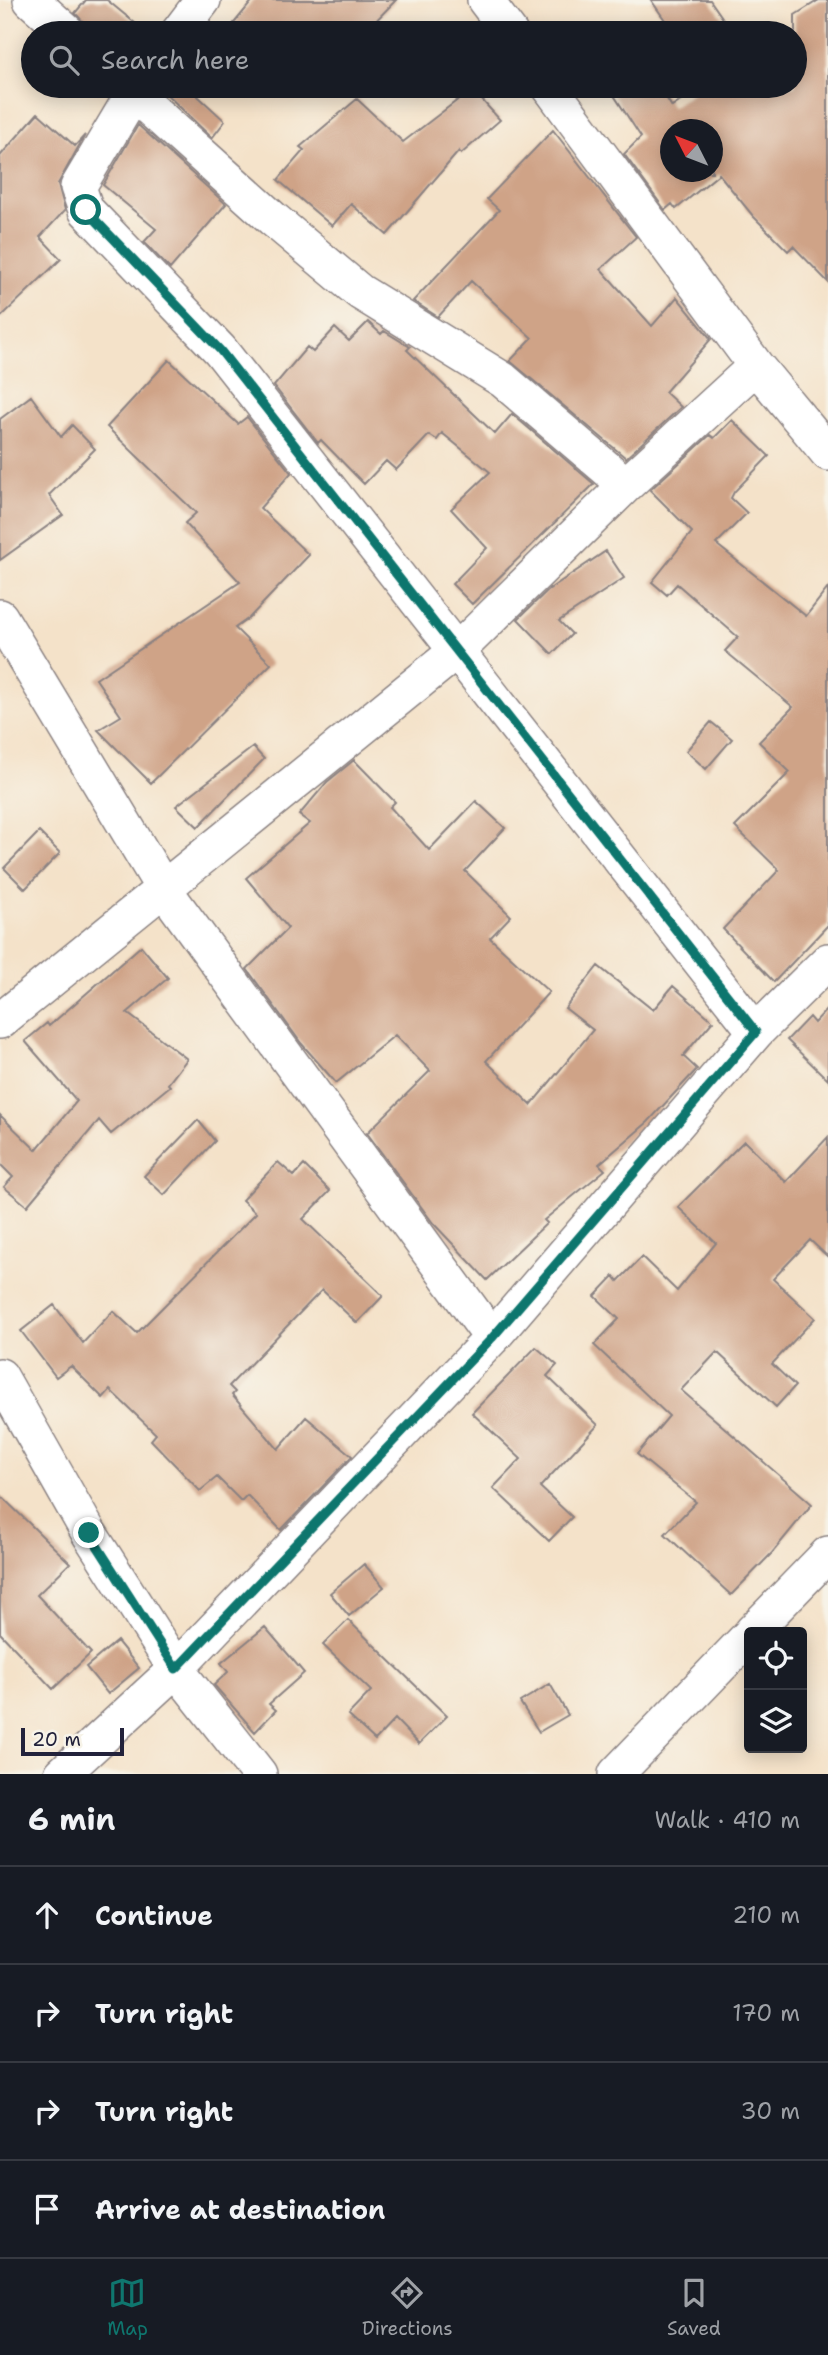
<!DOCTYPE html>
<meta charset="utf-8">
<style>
body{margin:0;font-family:"Shantell Sans",sans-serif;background:#242831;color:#f1f3f6}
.controls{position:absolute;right:21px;bottom:21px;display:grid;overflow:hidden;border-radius:7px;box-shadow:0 4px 18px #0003}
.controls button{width:63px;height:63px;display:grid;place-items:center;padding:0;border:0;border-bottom:2px solid #363941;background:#171b24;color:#f1f3f6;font:35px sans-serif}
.compass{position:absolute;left:660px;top:119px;width:63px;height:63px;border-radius:50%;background:#171b24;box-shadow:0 4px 18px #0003;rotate:312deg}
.scale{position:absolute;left:21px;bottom:18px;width:103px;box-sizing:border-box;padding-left:7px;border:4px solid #22223b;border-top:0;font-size:19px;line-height:24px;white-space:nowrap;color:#22223b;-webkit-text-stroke:5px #f7f3e8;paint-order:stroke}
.stop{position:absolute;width:21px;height:21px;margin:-16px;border:5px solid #0f766e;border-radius:50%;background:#fff}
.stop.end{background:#0f766e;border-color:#fff;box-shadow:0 2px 7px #0008}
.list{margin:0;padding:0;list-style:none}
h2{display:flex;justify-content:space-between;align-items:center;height:91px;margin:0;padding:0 28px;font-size:30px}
h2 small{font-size:23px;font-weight:400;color:#9ea1a6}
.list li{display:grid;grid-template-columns:46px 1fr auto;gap:21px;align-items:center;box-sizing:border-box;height:98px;padding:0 28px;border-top:2px solid #363941}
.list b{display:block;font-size:26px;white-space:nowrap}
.list em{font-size:23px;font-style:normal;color:#9ea1a6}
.icon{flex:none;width:38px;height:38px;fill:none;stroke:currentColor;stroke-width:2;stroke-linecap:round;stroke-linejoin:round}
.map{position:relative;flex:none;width:828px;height:1774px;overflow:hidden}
.search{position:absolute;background:#171b24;box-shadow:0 4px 18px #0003;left:21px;right:21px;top:21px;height:77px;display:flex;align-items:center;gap:18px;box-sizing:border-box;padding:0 24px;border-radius:38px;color:#9ea1a6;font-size:26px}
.sheet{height:483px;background:#171b24}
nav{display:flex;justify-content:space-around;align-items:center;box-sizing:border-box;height:98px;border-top:2px solid #363941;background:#171b24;font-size:19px;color:#9ea1a6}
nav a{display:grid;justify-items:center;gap:4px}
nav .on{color:#0f766e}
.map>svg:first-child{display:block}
</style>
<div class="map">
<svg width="828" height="1774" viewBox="0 0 828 1774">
<rect width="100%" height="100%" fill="#f7f3e8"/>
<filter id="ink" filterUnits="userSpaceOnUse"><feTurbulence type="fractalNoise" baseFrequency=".0143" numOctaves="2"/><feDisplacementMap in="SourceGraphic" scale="14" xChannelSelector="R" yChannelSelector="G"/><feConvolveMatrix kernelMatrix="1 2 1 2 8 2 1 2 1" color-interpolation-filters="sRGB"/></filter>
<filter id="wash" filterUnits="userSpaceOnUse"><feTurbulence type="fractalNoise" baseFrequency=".00686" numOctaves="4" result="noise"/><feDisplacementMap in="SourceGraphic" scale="28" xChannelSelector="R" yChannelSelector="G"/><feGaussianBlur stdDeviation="1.57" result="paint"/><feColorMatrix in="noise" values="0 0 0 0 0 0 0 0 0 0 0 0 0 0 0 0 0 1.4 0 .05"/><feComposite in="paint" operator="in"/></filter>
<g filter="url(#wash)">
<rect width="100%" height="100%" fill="#f4e2c9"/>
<g id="blocks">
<path fill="#cfa387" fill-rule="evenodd" d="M 86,0 L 107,0 L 147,33 L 88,33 L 87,26 L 75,13 Z
M 253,0 L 396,0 L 364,33 L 226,33 Z
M 651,0 L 710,0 L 733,33 L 674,33 Z
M 819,0 L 828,0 L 828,282 L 793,246 L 788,251 L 753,216 L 719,174 L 676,209 L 672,204 L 665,210 L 624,154 L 641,137 L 608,86 L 659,86 L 672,107 L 702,86 L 795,86 L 795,15 ZM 670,130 L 712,130 L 712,172 L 670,172 Z
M 158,86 L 187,86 L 225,121 L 212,138 Z
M 472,89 L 500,120 L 461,154 L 459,151 L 387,235 L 351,204 L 332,226 L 278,180 L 304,150 L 300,147 L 357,99 L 403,142 Z
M 38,113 L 75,146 L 85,135 L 58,184 L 65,210 L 40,237 L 61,259 L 0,318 L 0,156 Z
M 138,125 L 226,204 L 170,269 L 144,242 L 156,229 L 103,185 Z
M 553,130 L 636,237 L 601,269 L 652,326 L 677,297 L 711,339 L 665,392 L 681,407 L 626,458 L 510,361 L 532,338 L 471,281 L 438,317 L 413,301 L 499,210 L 487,199 Z
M 368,322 L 381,334 L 384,331 L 410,347 L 407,350 L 495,434 L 512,414 L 594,484 L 472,604 L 452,584 L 487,548 L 451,509 L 490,472 L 442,433 L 437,440 L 429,435 L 396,470 L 386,461 L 364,484 L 321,440 L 318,443 L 274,386 L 307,347 L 313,352 L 335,328 L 349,341 Z
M 169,360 L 238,424 L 247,417 L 291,473 L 260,508 L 309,555 L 249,618 L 235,628 L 271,664 L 151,783 L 98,730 L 121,716 L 96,679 L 240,582 L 185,523 L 196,513 L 107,427 Z
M 31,396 L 61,437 L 72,425 L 95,449 L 49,495 L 63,515 L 0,560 L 0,419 Z
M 732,420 L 769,456 L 734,492 L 731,498 L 747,513 L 716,544 L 806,616 L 828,588 L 828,925 L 774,982 L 723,929 L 779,870 L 735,827 L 790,772 L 759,742 L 793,707 L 725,651 L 738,637 L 677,584 L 667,595 L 652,582 L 692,532 L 650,490 L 710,435 L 714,438 Z
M 606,551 L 624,578 L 559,621 L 572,634 L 552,654 L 518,619 L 548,590 Z
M 711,722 L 732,739 L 706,769 L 686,751 Z
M 253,747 L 264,759 L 198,827 L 176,806 Z
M 354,760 L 395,802 L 390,807 L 429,850 L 476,801 L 505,828 L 465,871 L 511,916 L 490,938 L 549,992 L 486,1061 L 531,1105 L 593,1030 L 565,1008 L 598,966 L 653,1010 L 673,986 L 713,1021 L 683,1056 L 697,1069 L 648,1122 L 599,1164 L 605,1170 L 544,1220 L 547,1223 L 487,1280 L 433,1223 L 367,1133 L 430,1071 L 395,1035 L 336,1083 L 301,1043 L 247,969 L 288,928 L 246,878 L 310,823 L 299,815 L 327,782 Z
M 39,832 L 60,853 L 25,889 L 4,868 Z
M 141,946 L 168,978 L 127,1013 L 187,1059 L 168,1084 L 170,1086 L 111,1134 L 99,1120 L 27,1206 L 4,1187 L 13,1177 L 0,1164 L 0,1115 L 36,1150 L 77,1101 L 25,1041 L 47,1023 L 49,1026 Z
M 828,1008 L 828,1080 L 787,1040 L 809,1017 L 814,1023 Z
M 198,1120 L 215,1141 L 164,1195 L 144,1176 Z
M 828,1137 L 828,1257 L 810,1240 L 773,1279 L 815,1318 L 772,1364 L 795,1386 L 776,1407 L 717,1352 L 681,1390 L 812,1504 L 772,1553 L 731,1595 L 665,1534 L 696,1502 L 637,1454 L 669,1416 L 594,1345 L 619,1319 L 595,1296 L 614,1276 L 618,1281 L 642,1257 L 677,1291 L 716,1243 L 678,1207 L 744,1141 L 786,1182 Z
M 278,1162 L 294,1176 L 304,1165 L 330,1191 L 303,1219 L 383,1296 L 357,1323 L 322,1290 L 229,1386 L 235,1392 L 232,1395 L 278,1449 L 306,1417 L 352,1456 L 281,1530 L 247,1495 L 241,1501 L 217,1477 L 200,1491 L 151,1440 L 156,1434 L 110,1390 L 103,1398 L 71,1366 L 56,1377 L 21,1331 L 54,1305 L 83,1343 L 113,1311 L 137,1333 L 256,1213 L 242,1200 Z
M 536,1347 L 557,1365 L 547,1376 L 598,1425 L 540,1487 L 572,1517 L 549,1541 L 493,1488 L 521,1459 L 472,1413 Z
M 0,1495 L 70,1563 L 37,1595 L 91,1653 L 53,1689 L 0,1633 Z
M 364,1564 L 384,1587 L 349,1616 L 330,1593 Z
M 348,1620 L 447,1716 L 419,1744 L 395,1719 L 375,1740 L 348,1715 L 371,1691 L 323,1645 Z
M 265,1627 L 304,1673 L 269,1704 L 276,1710 L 255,1732 L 214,1685 L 228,1672 L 221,1663 Z
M 117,1641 L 139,1668 L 108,1694 L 86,1667 Z
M 550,1684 L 568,1715 L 539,1732 L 520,1702 Z"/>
</g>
</g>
<g filter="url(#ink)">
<use href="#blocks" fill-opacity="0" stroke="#8b8282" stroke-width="2"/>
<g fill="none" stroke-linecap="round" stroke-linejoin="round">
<g stroke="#8b8282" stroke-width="38">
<path id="street" d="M 31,0 L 68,33
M 485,0 L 510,33
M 178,33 L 203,0
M 125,86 L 273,219 L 360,292 L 503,380 L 626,485
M 138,86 L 78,187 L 86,210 L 220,350 L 756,1032
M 549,86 L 756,366 L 828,453
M 0,617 L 163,888 L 492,1338
M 0,1021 L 458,650 L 626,485 L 756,366
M 0,1376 L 89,1533 L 176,1669 L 259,1774
M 752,1632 L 828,1554
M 62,1774 L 176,1669 L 492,1338 L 756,1032 L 828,961
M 616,1774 L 749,1636"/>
</g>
<use href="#street" stroke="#fff" stroke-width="35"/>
</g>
</g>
<g fill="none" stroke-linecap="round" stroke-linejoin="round" filter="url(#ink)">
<path stroke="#0f766e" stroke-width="9" d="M 86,210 L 220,350 L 756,1032 L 492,1338 L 176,1669 L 89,1533"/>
</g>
</svg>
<div class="controls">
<button><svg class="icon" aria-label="locate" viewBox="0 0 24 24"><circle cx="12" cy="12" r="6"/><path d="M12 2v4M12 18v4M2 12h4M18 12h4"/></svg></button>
<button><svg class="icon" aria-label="layers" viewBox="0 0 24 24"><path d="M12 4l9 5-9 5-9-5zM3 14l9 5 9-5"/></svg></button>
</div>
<svg class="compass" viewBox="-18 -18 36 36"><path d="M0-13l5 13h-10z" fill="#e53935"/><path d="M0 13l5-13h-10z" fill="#9ea1a6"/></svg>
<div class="scale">20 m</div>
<div class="stop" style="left:86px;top:210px"></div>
<div class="stop end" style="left:89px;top:1533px"></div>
<div class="search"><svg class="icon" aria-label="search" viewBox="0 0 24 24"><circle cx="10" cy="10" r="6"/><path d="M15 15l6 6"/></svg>Search here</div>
</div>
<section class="sheet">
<h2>6 min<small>Walk · 410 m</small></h2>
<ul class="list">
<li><svg class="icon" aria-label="ahead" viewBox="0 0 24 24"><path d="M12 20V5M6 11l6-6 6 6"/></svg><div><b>Continue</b></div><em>210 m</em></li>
<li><svg class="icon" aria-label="right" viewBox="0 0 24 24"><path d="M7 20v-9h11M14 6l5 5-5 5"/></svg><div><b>Turn right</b></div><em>170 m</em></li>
<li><svg class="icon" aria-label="right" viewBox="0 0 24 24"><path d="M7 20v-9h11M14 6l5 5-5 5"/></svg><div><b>Turn right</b></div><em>30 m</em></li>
<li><svg class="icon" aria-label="arrive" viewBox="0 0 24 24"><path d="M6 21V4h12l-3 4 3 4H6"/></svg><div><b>Arrive at destination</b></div></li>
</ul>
</section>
<nav>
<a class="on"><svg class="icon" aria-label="map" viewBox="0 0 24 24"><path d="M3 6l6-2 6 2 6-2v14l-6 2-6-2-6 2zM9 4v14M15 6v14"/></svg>Map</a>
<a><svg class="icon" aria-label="directions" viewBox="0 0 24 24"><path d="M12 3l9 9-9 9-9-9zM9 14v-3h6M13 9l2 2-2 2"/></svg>Directions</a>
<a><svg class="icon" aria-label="saved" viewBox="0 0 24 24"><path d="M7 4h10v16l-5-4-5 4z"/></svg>Saved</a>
</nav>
